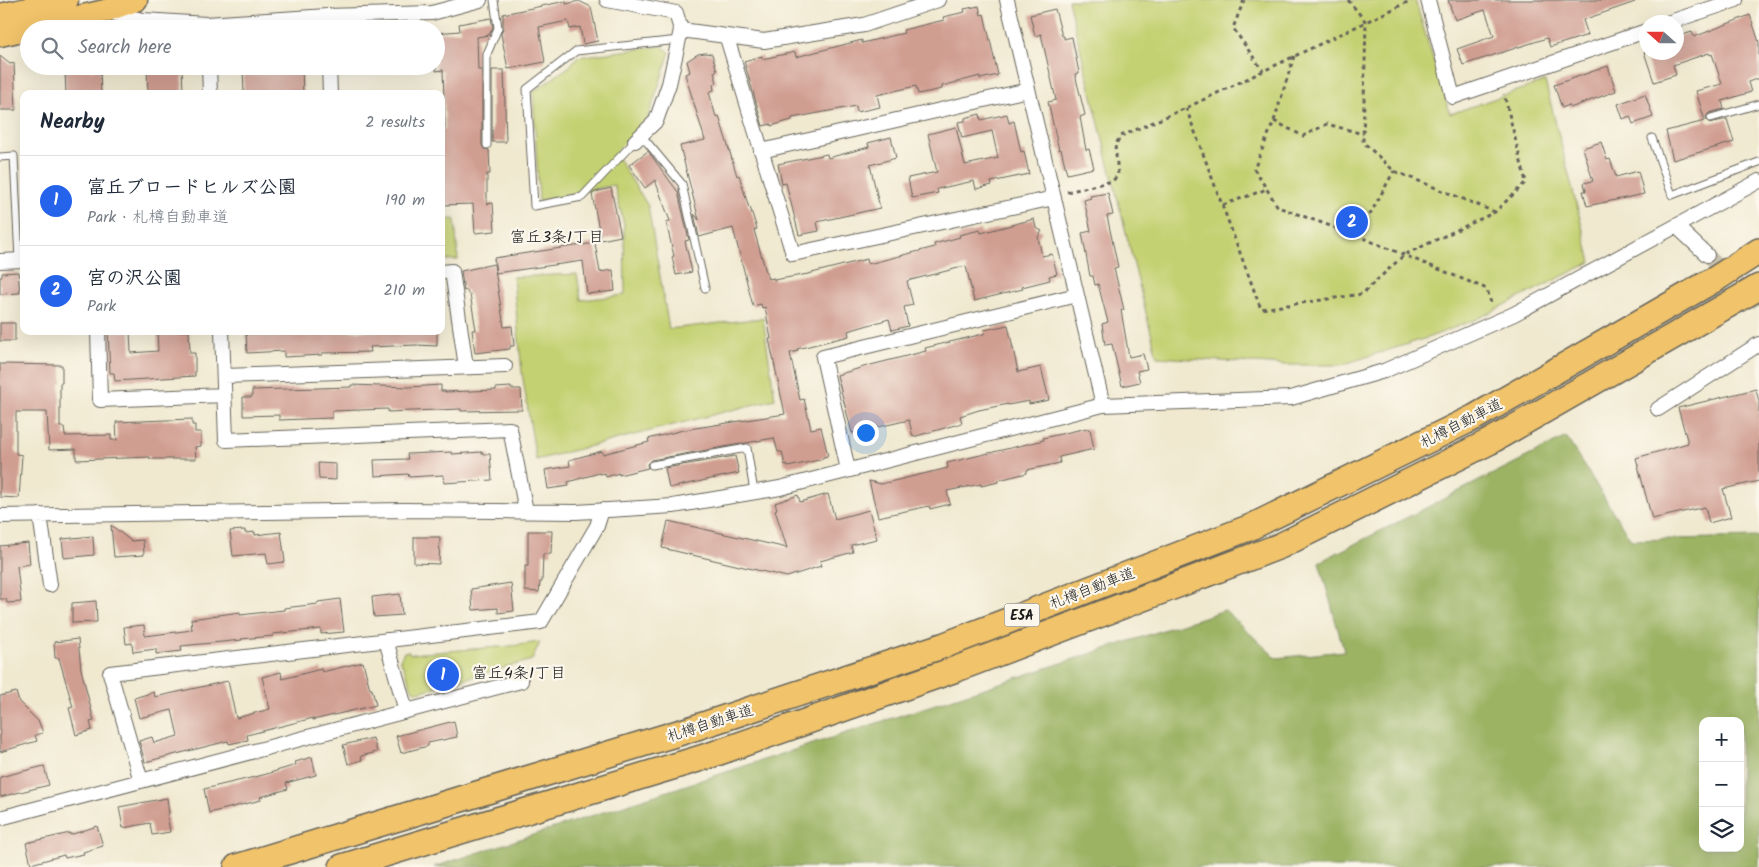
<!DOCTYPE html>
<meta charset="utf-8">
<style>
body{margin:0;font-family:Kalam,"Klee One",sans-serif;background:#f6f6f7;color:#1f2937}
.controls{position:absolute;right:15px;bottom:15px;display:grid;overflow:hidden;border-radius:10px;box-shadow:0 5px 20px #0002}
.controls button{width:45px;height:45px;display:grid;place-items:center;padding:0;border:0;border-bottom:1px solid #e0e1e3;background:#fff;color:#1f2937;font:25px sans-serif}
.compass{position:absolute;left:1639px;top:15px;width:45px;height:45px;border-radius:50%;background:#fff;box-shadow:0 5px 20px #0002;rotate:291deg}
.you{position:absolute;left:865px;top:432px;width:18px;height:18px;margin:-12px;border:4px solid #fff;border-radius:50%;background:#1a73e8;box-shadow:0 0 0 8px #1a73e833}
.badge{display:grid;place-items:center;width:32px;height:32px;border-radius:50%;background:#2563eb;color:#fff;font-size:16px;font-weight:700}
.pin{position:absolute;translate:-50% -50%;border:2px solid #fff;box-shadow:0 1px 5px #0006}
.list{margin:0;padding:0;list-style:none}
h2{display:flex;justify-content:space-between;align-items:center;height:65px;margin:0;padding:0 20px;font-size:21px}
h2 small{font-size:16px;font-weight:400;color:#747a83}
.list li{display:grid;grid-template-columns:32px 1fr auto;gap:15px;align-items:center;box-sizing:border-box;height:90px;padding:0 20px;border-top:1px solid #e0e1e3}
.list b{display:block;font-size:19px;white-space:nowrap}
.list p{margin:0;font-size:16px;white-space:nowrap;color:#747a83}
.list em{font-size:16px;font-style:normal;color:#747a83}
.icon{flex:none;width:28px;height:28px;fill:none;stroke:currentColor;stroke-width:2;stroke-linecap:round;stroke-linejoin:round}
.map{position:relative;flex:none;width:1759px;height:867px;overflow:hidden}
.search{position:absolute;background:#fff;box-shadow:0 5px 20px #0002;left:20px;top:20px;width:425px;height:55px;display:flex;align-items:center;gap:12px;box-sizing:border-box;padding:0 18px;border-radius:28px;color:#747a83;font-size:19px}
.panel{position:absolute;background:#fff;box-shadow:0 5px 20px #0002;left:20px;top:90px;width:425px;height:245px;border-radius:10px}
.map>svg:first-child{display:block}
</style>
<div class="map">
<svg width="1759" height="867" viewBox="0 0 1759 867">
<rect width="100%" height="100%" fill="#fbf7ec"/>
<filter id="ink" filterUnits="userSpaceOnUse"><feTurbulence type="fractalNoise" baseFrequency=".02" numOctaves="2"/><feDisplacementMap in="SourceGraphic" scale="10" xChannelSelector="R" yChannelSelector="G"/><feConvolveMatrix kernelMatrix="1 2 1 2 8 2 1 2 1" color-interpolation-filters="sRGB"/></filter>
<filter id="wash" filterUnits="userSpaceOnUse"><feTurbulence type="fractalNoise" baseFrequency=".0096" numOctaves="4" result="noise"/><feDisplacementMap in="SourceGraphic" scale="20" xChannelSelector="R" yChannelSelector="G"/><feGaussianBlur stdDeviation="1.12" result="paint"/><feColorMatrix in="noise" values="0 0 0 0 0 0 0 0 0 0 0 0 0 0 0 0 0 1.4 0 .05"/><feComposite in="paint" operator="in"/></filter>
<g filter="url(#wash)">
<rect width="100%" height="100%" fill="#f0e9d0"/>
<path fill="#c4d172" stroke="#707647" d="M 1068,0 L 1415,0 L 1450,114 L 1545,81 L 1591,262 L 1477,319 L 1430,337 L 1341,365 L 1286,365 L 1157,357 Z
M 661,46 L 670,52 L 647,121 L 615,153 L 648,206 L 669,329 L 763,318 L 775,399 L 536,460 L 522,373 L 513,277 L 577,274 L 581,300 L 625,295 L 624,225 L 614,185 L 539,201 L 533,92 L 570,66 L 577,57 Z
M 454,219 L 455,220 L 458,260 L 441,260 L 441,220 Z
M 540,642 L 532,660 L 418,692 L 413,690 L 400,659 L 404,652 L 409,651 L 410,654 L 511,646 Z"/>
<path fill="#9bb364" stroke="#5c6840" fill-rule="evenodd" d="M 1566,437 L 1631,540 L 1759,537 L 1759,867 L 434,867 L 1225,610 L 1276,658 L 1344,651 L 1319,562 ZM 1703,721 L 1740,721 L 1740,848 L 1703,848 Z"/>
<g id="blocks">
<path fill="#d09d91" d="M 1448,0 L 1635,0 L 1635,2 L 1583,20 L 1588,35 L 1550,47 L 1547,38 L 1463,65 L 1457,49 L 1494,36 L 1485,10 L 1455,20 Z
M 566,1 L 566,4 L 579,1 L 591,7 L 598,41 L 583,44 L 580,27 L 570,29 L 568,21 L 539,27 L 545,62 L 508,69 L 501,34 L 503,28 L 503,14 Z
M 979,6 L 981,15 L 984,14 L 998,75 L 980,79 L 980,76 L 942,86 L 942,89 L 918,94 L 916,86 L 877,95 L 880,107 L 857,112 L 856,106 L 792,118 L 792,120 L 771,126 L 771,124 L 763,126 L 744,61 L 762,56 L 762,59 L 795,52 L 796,57 L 862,40 L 862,43 L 904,33 L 903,30 L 944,20 L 943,17 L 965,12 L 964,9 Z
M 1055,9 L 1062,36 L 1064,36 L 1064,39 L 1072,37 L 1079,73 L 1075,74 L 1085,115 L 1080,117 L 1086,150 L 1089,149 L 1094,168 L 1067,174 L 1061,149 L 1059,150 L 1048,102 L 1056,100 L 1041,34 L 1035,36 L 1030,15 Z
M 1750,15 L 1759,42 L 1759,78 L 1748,82 L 1751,92 L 1722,101 L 1724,109 L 1709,113 L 1706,117 L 1707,121 L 1710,123 L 1727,119 L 1734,142 L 1673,160 L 1666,131 L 1705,121 L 1696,91 L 1722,84 L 1712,54 L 1710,55 L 1709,53 L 1673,65 L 1676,75 L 1654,82 L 1644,52 L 1676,52 L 1676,37 L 1692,32 L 1694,37 Z
M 491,18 L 493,27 L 489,35 L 477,37 L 478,70 L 482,70 L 482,145 L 484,149 L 489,150 L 490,174 L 487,174 L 487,204 L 493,203 L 495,231 L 475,233 L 473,204 L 441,205 L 441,129 L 445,129 L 443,70 L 436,71 L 436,33 L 460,31 L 459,24 Z
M 705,53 L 712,54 L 717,71 L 714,72 L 717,83 L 713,84 L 714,90 L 709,92 L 716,117 L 719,116 L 737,176 L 739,175 L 749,208 L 750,207 L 757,229 L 754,230 L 768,279 L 774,278 L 774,280 L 808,274 L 867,259 L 868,264 L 935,247 L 934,244 L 960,237 L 959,235 L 980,230 L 981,233 L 1034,219 L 1036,228 L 1042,231 L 1038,237 L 1042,256 L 1052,254 L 1057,274 L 1049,276 L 1050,280 L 1022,287 L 1023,289 L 974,301 L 966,266 L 907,281 L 913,305 L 904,307 L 908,326 L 892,330 L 889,319 L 848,331 L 849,336 L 797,349 L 798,351 L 790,353 L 800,400 L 804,399 L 811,429 L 821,427 L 828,456 L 823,457 L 823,459 L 788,467 L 787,464 L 785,465 L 782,452 L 778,452 L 774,438 L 651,460 L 647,464 L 648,468 L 619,475 L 619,473 L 606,477 L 605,473 L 600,474 L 599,473 L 568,482 L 569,486 L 548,489 L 545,470 L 570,466 L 569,460 L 602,451 L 603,454 L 649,442 L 648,439 L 683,430 L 785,414 L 769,339 L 771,339 L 765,307 L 762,308 L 761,304 L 753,306 L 733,228 L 699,237 L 694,214 L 699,220 L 680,146 L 705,140 L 685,74 L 690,72 L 687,61 L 698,54 Z
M 0,56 L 10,64 L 14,63 L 16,110 L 0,110 Z
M 169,66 L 182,66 L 183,94 L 148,94 L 147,67 Z
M 271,66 L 302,66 L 303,94 L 274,94 L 274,91 L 244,93 L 243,68 Z
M 1608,66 L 1616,91 L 1570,108 L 1569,105 L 1562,108 L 1554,85 Z
M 100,69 L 101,94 L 66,94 L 65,70 Z
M 492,70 L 504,70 L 506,142 L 492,142 Z
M 1645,94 L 1653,117 L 1633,124 L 1630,116 L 1623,119 L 1618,104 Z
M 980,114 L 981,120 L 1007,114 L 1009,123 L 1014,121 L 1021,152 L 1024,151 L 1029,174 L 991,182 L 992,185 L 976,189 L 974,181 L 937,189 L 938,193 L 912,198 L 908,178 L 937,172 L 928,134 L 956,127 L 965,165 L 998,158 L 992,131 L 962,138 L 958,122 L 965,121 L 965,118 Z
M 891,137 L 896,158 L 870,165 L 880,208 L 817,222 L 819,231 L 799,235 L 786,183 L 782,184 L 778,164 L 827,154 L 828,158 L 869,147 L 868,143 Z
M 1601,142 L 1607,160 L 1610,159 L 1616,177 L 1638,171 L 1644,194 L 1587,206 L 1583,191 L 1586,191 L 1584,183 L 1593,181 L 1583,148 Z
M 648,151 L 678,192 L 689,240 L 685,241 L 692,272 L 676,275 L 672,257 L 674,256 L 666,222 L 670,221 L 655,180 L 645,188 L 629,165 Z
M 611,188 L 621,236 L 601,240 L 592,194 L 595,192 Z
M 1108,193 L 1113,215 L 1107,216 L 1118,267 L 1114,268 L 1124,310 L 1121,310 L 1129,357 L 1143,354 L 1147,369 L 1137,371 L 1140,382 L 1122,386 L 1112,344 L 1105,345 L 1102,324 L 1108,322 L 1098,284 L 1095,285 L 1093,276 L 1090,276 L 1082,233 L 1091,231 L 1084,200 L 1091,198 L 1090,196 Z
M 595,243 L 600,272 L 613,270 L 615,291 L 587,294 L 583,261 L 496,273 L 494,258 Z
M 494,264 L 504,327 L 512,326 L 514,346 L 510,346 L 510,349 L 475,353 L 472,330 L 476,330 L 470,294 L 468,294 L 467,290 L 464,291 L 461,271 Z
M 18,272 L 20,293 L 0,294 L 0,277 L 2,277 L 2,273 Z
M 0,323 L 15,323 L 15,341 L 0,341 Z
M 1008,325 L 1018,372 L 1041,367 L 1049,400 L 1029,404 L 1029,401 L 1008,405 L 1008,404 L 979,410 L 960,416 L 962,423 L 913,437 L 909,420 L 852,433 L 837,375 L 867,366 L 926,351 L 925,348 L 983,334 L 985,333 L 984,330 Z
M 108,331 L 130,331 L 131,353 L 158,351 L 157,331 L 189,331 L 190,353 L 195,353 L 195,376 L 115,381 L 114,373 L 110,373 Z
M 263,331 L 437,331 L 437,346 L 416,345 L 370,347 L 371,352 L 322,353 L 322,355 L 284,357 L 284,351 L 247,353 L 246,332 Z
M 0,364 L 62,365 L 62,383 L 60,383 L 60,427 L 64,427 L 65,436 L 111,435 L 111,440 L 117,440 L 116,422 L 192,419 L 192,425 L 195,425 L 195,432 L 201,432 L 201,446 L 195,447 L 196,459 L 150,459 L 150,457 L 76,460 L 76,449 L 49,450 L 47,412 L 16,412 L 16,454 L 22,455 L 19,498 L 0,497 Z
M 351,385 L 409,387 L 441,385 L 441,391 L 445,391 L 445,392 L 496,390 L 496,388 L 511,387 L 511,389 L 521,389 L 522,410 L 461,411 L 461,409 L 388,412 L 388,409 L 332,411 L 332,418 L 279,420 L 279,415 L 243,416 L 243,397 L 252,397 L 252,390 L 351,387 Z
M 1756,389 L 1759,402 L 1759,481 L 1723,489 L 1731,517 L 1709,523 L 1705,507 L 1652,519 L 1636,458 L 1688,443 L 1678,408 Z
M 1087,428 L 1088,429 L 1090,429 L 1094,449 L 1059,457 L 1060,463 L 1027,470 L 1027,473 L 999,480 L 999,482 L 981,486 L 981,484 L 947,491 L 950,504 L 930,509 L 929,506 L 878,517 L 869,481 L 881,484 L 948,468 L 947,463 L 1044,440 L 1043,438 Z
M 452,452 L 452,454 L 482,452 L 482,454 L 490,454 L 492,480 L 444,483 L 443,475 L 409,477 L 408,474 L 375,476 L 374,460 L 408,459 L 407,454 Z
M 735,456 L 739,473 L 669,488 L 665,468 Z
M 318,463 L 336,464 L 336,480 L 319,479 Z
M 828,494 L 835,519 L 869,510 L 877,539 L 851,545 L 853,552 L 820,561 L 821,566 L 787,577 L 662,548 L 668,521 L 787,548 L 775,510 L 777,509 L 775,503 L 798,495 L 800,502 Z
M 111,525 L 131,541 L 143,540 L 144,555 L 114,557 Z
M 245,530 L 245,533 L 255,532 L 255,535 L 281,532 L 285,562 L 268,564 L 266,553 L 233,556 L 230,531 Z
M 528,531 L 552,531 L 551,554 L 543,554 L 542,582 L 540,582 L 539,592 L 525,591 L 525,566 L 528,566 Z
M 93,536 L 94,555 L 64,558 L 62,539 Z
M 414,537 L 440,537 L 439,564 L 414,563 Z
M 28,543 L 30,564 L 17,566 L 21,602 L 7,603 L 6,599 L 0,599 L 0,546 Z
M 511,583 L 514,611 L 498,613 L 498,608 L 473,610 L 471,589 Z
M 400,594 L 402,615 L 374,617 L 372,597 Z
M 340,599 L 344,632 L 321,634 L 321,629 L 273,634 L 273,636 L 241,639 L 242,640 L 181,646 L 182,651 L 156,654 L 156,649 L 133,652 L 132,643 L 126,644 L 124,627 L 144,625 L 145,636 L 192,630 L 191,619 L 240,612 L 240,615 L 284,610 L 284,608 L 318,604 L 318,602 Z
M 96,601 L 97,622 L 72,623 L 72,603 Z
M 78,639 L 81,669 L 94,721 L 90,722 L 92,730 L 76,735 L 69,708 L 73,707 L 59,658 L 55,658 L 54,642 Z
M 363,662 L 370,689 L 372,689 L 376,705 L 313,720 L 313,718 L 247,735 L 248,740 L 229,744 L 228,741 L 145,762 L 139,741 L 152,737 L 154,743 L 178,736 L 172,710 L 139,718 L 134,698 L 154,692 L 155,697 L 228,681 L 236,718 L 270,709 L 262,677 L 281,672 L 282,679 L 321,669 L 322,672 Z
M 16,692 L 19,702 L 39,722 L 43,733 L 35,735 L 37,741 L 0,752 L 0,696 Z
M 454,721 L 457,737 L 428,743 L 428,746 L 401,753 L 396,736 Z
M 373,738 L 377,752 L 361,756 L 362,760 L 348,764 L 343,745 Z
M 312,757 L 316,775 L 286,783 L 288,789 L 260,797 L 261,800 L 209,813 L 204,789 L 263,775 L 296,765 L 295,762 Z
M 44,766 L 49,785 L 0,797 L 0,777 Z
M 167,798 L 169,814 L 167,815 L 170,832 L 152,835 L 150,823 L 123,828 L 119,807 Z
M 97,826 L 103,846 L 83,852 L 84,854 L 65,858 L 64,855 L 31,864 L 26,843 L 70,833 L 70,835 Z"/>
</g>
</g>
<g filter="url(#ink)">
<use href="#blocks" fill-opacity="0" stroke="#66645b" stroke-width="1"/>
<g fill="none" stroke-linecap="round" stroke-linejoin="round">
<path stroke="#c6c0ac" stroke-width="14" stroke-dasharray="14 7" stroke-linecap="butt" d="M 1707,255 L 1759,303"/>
<g stroke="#66645b" stroke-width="9">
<path id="service" d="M 1711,118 L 1759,104
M 641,135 L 682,184 L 705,288
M 1652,138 L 1672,195 L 1759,162
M 635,141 L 582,197 L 534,206 L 527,89 L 576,51 L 679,40
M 487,145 L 487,54 L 498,28 L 494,0
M 0,157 L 14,156 L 19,260
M 652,465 L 747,448 L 754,492"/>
</g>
<g stroke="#66645b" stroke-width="16">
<path id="minor" d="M 607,0 L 676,13 L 681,30 L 669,84 L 656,121 L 635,141
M 1007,0 L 1103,405
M 1428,0 L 1453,97 L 1646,31
M 106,12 L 143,20 L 206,24 L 327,16 L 432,13 L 480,0
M 1670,22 L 1736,0
M 681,30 L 764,41 L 864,25 L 938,0
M 727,38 L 793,254 L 1054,198
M 209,66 L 210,94
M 329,66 L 330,94
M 761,151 L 1028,90
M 1676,226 L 1707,255
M 0,261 L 24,260
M 441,272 L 452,271 L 466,367
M 98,331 L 100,400 L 224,395
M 222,331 L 226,440 L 510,429 L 526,511
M 224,376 L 505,366
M 1658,409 L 1759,344
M 848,470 L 823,357 L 1077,295
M 40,515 L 50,585
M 0,516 L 405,510 L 576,512 L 673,506 L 780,488 L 1103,405 L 1291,398 L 1384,371 L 1514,314 L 1759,181
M 386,640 L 406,711
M 141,781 L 110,673 L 541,622 L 597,526 L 602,510
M 0,818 L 521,681"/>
</g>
<g stroke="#66645b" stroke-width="25">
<path id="trunk" d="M 0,15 L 67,0
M 0,35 L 105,11 L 136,0"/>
</g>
<g stroke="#66645b" stroke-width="28">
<path id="motorway" d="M 237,867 L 688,730 L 945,645 L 1251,527 L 1475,417 L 1717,278 L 1759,251
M 342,867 L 708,756 L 959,668 L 1280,546 L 1489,442 L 1759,287"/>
</g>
<path stroke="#66645b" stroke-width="3" stroke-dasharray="4 4" stroke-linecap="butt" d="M 1244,0 L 1233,28 L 1263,71
M 1348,0 L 1366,22 L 1363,142 L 1394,171 L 1495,212
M 1294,56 L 1274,121 L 1254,169 L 1278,207 L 1358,236 L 1487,289 L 1492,307
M 1186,108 L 1261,309 L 1362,294 L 1404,255 L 1495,212 L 1526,182 L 1504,94
M 1274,121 L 1303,136 L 1327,124 L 1363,134
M 1067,192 L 1113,181 L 1118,174 L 1115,145 L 1121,136 L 1186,108 L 1412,0
M 1223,205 L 1267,189
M 1358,236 L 1394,171"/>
<use href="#service" stroke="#fff" stroke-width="7"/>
<use href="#minor" stroke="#fff" stroke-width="14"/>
<use href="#trunk" stroke="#f1c36a" stroke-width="22"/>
<use href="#motorway" stroke="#f1c36a" stroke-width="25"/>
</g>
</g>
<g text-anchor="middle" stroke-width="4.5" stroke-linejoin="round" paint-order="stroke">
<rect fill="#fbf7ec" stroke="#5f5e5a" stroke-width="1" x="1004.5" y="603.5" width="35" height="23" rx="4"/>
<g font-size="14" font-weight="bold" fill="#1c1c1c">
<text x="1022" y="620">E5A</text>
</g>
<g font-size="15" fill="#1c1c1c" stroke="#fbf7ec">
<text transform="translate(1461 423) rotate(-27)" y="5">札樽自動車道</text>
<text transform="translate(1092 588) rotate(-21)" y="5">札樽自動車道</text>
<text transform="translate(710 723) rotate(-18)" y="5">札樽自動車道</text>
</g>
<g font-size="16" fill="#1c1c1c" stroke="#fbf7ec">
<text x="557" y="242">富丘3条1丁目</text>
<text x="519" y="678">富丘4条1丁目</text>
</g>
</g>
</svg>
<div class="controls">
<button>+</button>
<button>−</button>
<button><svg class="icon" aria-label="layers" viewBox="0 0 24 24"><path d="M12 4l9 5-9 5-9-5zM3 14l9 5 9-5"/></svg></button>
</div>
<svg class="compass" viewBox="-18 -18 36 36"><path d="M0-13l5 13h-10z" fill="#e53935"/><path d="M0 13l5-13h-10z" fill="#747a83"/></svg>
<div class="you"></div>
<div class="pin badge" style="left:443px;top:675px">1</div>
<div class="pin badge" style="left:1352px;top:222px">2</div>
<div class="search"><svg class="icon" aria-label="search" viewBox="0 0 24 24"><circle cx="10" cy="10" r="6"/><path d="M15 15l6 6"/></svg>Search here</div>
<section class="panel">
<h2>Nearby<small>2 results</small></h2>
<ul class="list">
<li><span class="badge">1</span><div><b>富丘ブロードヒルズ公園</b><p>Park · 札樽自動車道</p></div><em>190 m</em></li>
<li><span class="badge">2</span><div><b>宮の沢公園</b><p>Park</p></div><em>210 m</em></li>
</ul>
</section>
</div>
